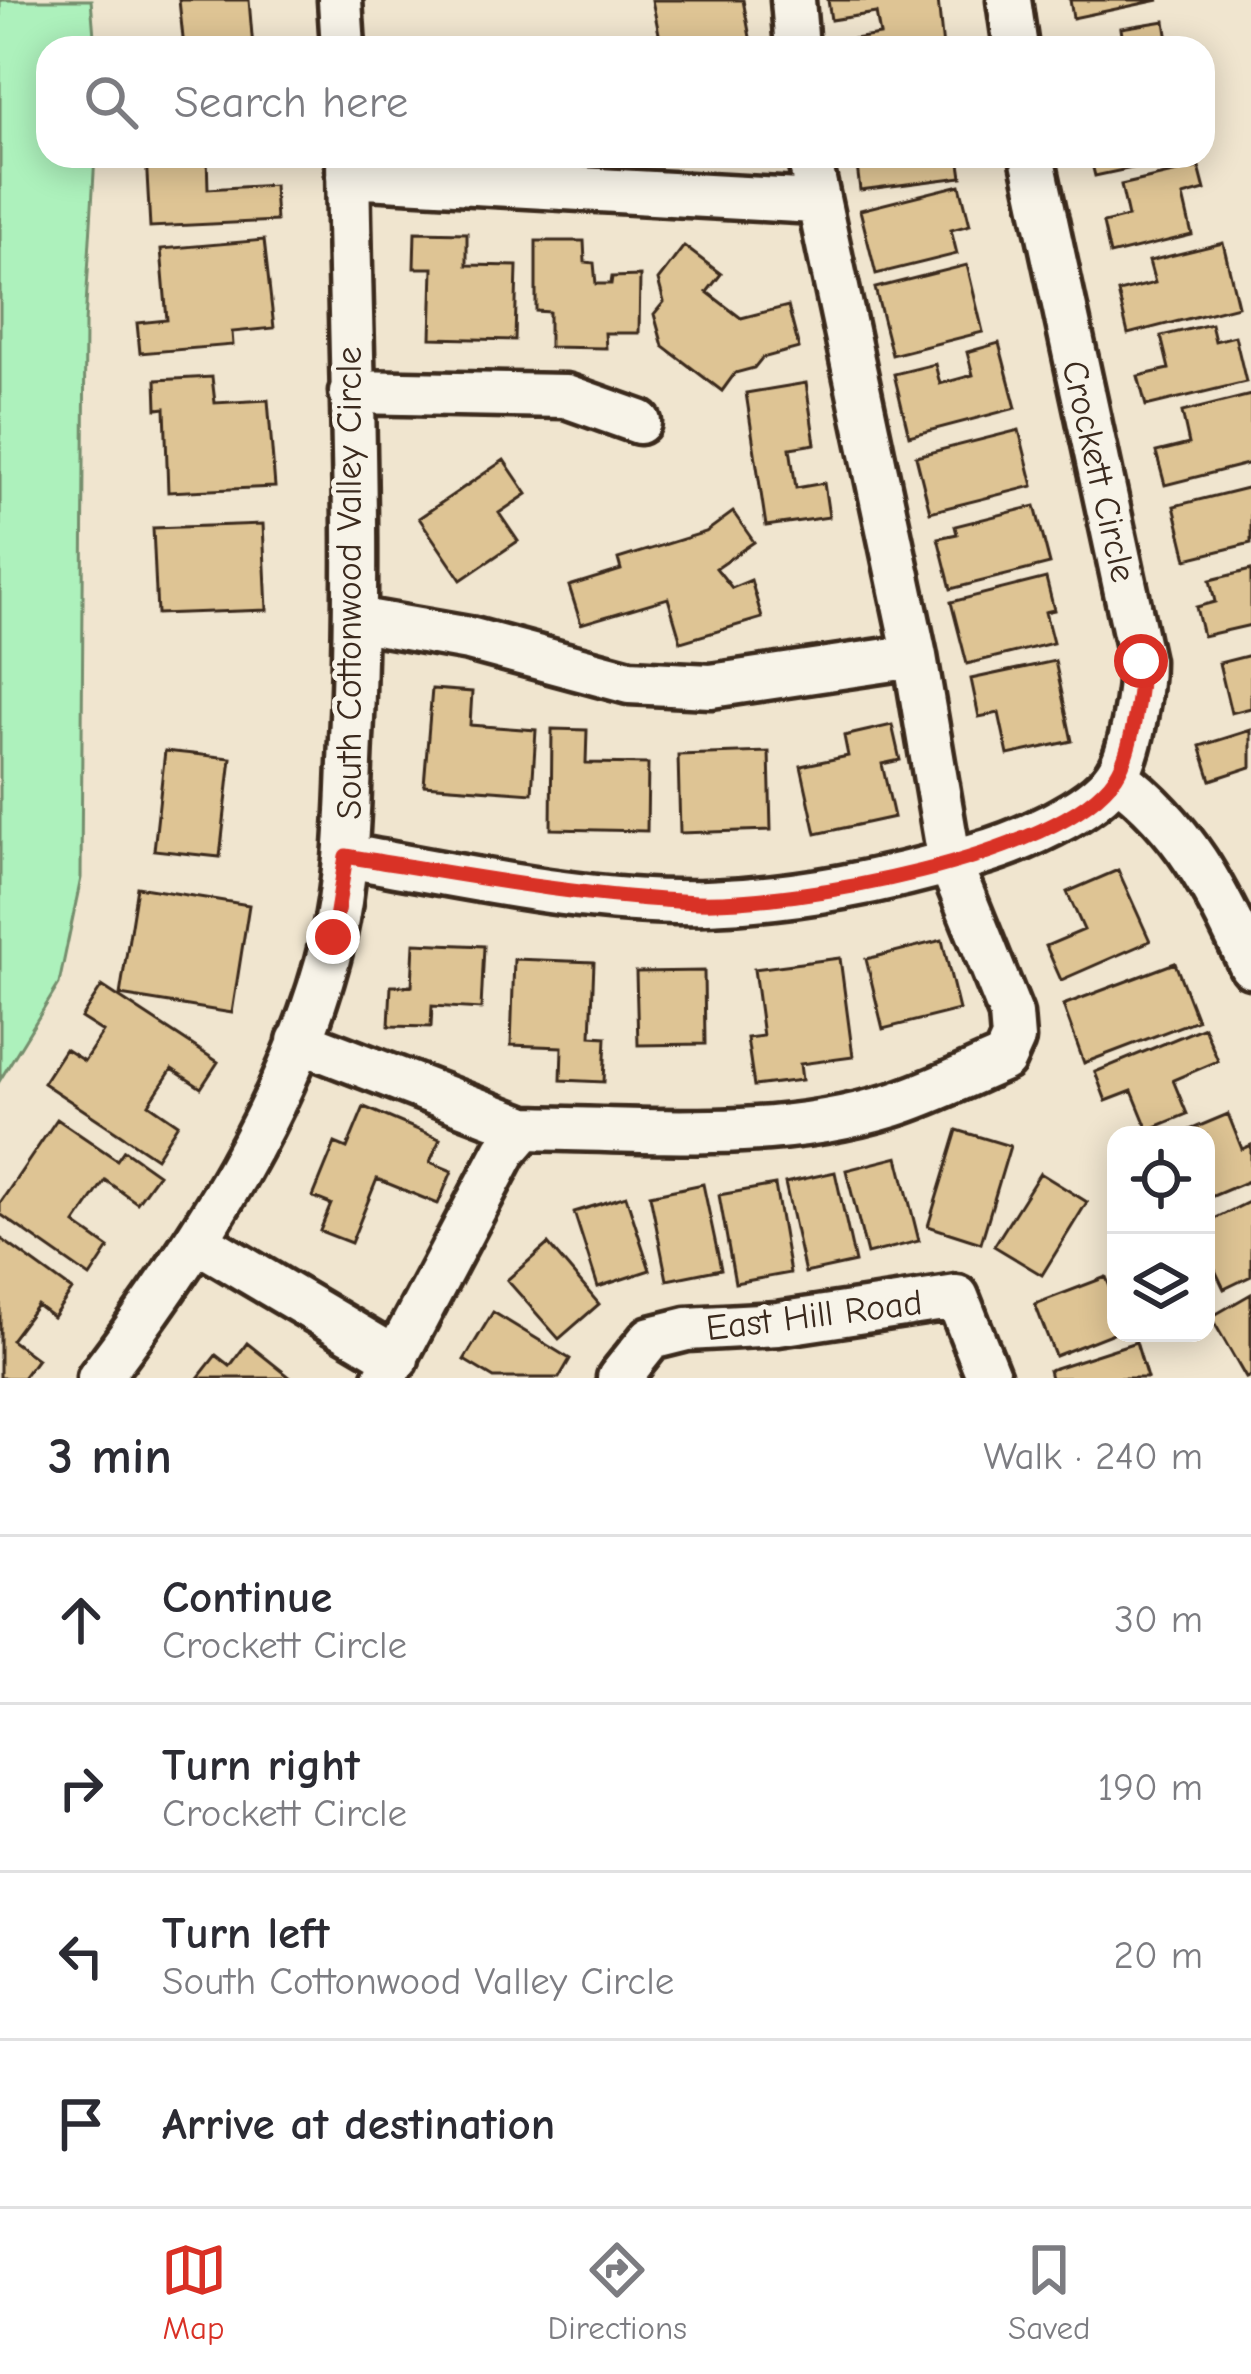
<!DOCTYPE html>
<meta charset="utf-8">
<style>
body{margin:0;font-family:"Comic Neue",sans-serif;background:#f7f7f7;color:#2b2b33}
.controls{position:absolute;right:36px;bottom:36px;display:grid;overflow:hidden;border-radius:24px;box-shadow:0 6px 30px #0003}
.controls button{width:108px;height:108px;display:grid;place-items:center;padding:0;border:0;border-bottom:3px solid #e1e1e2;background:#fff;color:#2b2b33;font:60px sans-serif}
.stop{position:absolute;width:36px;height:36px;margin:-27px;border:9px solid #d93025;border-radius:50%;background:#fff}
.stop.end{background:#d93025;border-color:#fff;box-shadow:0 3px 12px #0008}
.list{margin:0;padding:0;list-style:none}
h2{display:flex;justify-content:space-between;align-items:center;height:156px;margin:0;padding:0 48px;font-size:51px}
h2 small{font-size:39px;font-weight:400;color:#7c7c81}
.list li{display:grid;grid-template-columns:78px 1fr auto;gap:36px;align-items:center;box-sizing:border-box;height:168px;padding:0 48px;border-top:3px solid #e1e1e2}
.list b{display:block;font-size:45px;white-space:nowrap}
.list p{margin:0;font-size:39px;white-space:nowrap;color:#7c7c81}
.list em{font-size:39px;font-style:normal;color:#7c7c81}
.icon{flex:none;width:66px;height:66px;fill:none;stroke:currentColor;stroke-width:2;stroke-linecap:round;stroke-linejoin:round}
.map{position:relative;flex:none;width:1251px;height:1378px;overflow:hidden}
.search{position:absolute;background:#fff;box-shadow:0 6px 30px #0003;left:36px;right:36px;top:36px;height:132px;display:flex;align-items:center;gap:30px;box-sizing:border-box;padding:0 42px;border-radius:36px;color:#7c7c81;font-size:45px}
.sheet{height:828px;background:#fff}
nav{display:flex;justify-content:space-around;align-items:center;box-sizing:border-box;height:168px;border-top:3px solid #e1e1e2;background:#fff;font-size:33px;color:#7c7c81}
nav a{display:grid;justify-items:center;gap:6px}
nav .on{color:#d93025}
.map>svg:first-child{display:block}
</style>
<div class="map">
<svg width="1251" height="1378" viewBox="0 0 1251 1378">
<rect width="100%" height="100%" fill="#f0e5cf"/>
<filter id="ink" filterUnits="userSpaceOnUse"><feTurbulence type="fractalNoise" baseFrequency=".00833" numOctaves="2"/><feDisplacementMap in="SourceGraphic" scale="24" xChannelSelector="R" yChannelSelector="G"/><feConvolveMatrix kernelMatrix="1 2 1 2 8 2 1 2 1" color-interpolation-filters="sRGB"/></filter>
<g filter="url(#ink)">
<path fill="#adf1bc" stroke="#748e6d" stroke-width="3" d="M 0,0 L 91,0 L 95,48 L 48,48 L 48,156 L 95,156 L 85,323 L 81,878 L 59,984 L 0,1080 Z"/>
<path fill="#dec494" stroke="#3b2a1e" stroke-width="3" d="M 179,0 L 249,0 L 253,48 L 184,48 Z
M 652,0 L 743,0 L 752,48 L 662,48 Z
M 828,0 L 938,0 L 943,48 L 841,48 L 840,41 L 880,35 L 876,13 L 831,20 Z
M 1070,0 L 1159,0 L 1073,18 Z
M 1165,21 L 1168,41 L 1187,38 L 1188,48 L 1089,48 L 1123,43 L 1121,28 Z
M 509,37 L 511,48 L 426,48 L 426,47 Z
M 146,156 L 207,156 L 208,189 L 274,185 L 276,221 L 150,227 Z
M 959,156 L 962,177 L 860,190 L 856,158 Z
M 1090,156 L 1188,156 L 1095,176 Z
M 1199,167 L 1205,190 L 1183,196 L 1192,235 L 1110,255 L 1103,223 L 1128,217 L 1121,185 Z
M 960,185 L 970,225 L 951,230 L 957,254 L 876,274 L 860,210 Z
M 415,232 L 467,233 L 467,265 L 517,266 L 515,340 L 431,338 L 433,268 L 414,268 Z
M 264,240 L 274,328 L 232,332 L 233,345 L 140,353 L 137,323 L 167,320 L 161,249 Z
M 536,241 L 584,241 L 585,262 L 594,263 L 596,284 L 611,284 L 612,277 L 640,276 L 639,333 L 605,333 L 606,348 L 549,347 L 549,312 L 536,311 Z
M 1223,243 L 1238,306 L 1128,334 L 1118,292 L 1155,283 L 1149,261 Z
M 684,246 L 721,274 L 707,292 L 741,318 L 788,306 L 799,348 L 762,358 L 754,368 L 735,373 L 722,391 L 663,346 L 654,314 L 664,302 L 658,280 Z
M 967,265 L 983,332 L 892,355 L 875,288 Z
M 1211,324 L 1215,341 L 1235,336 L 1246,382 L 1146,406 L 1138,376 L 1169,369 L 1161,336 Z
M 999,343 L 1016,408 L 909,436 L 894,374 L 935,364 L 940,384 L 973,375 L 967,352 Z
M 212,377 L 215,403 L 268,400 L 275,487 L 168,492 L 165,408 L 157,409 L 156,380 Z
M 806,383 L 815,444 L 790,448 L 796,488 L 824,483 L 829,517 L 766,526 L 746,393 Z
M 1251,395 L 1251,463 L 1165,485 L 1156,452 L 1189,444 L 1182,412 Z
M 1019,430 L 1033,486 L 930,512 L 916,456 Z
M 504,460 L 527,494 L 499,513 L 518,541 L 461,580 L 419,518 Z
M 1251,487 L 1251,543 L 1187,559 L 1174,506 Z
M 1035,506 L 1050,564 L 951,589 L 938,538 L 957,534 L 955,526 Z
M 733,512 L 754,542 L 716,568 L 732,588 L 751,580 L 762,618 L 681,642 L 668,598 L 581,624 L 569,586 L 621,570 L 618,559 L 706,532 Z
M 263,524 L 267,610 L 157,614 L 153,528 Z
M 1251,570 L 1251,625 L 1203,636 L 1196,607 L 1215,602 L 1210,580 Z
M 1046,578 L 1054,610 L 1045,612 L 1053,643 L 967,664 L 951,602 Z
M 1251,655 L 1251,708 L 1231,713 L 1219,663 Z
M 1055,661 L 1072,741 L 1008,755 L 999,713 L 979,717 L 971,679 Z
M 432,689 L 472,692 L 470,725 L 536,730 L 532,793 L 424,785 Z
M 892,725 L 900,760 L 882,764 L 894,817 L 816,834 L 801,766 L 848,756 L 844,736 Z
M 552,729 L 587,730 L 586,763 L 648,764 L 647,831 L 551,829 Z
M 1251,730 L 1251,767 L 1211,780 L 1200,746 Z
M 165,751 L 231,758 L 220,857 L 154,850 Z
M 769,752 L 771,830 L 680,833 L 678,755 Z
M 1118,870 L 1150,941 L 1061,980 L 1046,946 L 1084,930 L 1067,892 Z
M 137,887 L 249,905 L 232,1013 L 120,995 Z
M 942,940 L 959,1010 L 883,1029 L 866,959 Z
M 414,943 L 484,946 L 481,1009 L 432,1006 L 431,1027 L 389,1026 L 391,986 L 412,986 Z
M 840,958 L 853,1057 L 800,1064 L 802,1080 L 754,1086 L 747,1038 L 763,1036 L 754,969 Z
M 514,959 L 594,962 L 591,1036 L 606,1037 L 604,1082 L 561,1080 L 562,1047 L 511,1045 Z
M 1175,963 L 1197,1020 L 1084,1063 L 1063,1005 Z
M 704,971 L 705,1044 L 638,1045 L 636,972 Z
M 102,986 L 218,1062 L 201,1088 L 172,1069 L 149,1104 L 178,1124 L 156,1158 L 43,1083 L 65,1049 L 84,1061 L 103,1032 L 81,1018 Z
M 1204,1027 L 1218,1061 L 1173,1080 L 1187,1114 L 1148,1130 L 1132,1091 L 1106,1101 L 1095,1072 Z
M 364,1107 L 440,1139 L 430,1162 L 452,1171 L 438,1204 L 377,1179 L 351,1243 L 320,1231 L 331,1204 L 313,1197 L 335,1143 L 347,1148 Z
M 1228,1114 L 1242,1149 L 1251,1145 L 1251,1180 L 1206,1199 L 1206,1135 L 1178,1135 Z
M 57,1119 L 117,1160 L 124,1150 L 158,1174 L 137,1203 L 105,1180 L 75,1224 L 109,1248 L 90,1277 L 0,1214 L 0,1203 Z
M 957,1130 L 1010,1146 L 981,1243 L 928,1226 Z
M 898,1157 L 919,1241 L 867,1254 L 846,1170 Z
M 835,1172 L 855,1262 L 805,1273 L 785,1183 Z
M 1040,1173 L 1087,1202 L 1042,1275 L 994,1246 Z
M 703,1184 L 721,1269 L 667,1280 L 650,1195 Z
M 775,1185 L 790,1273 L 735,1283 L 719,1195 Z
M 626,1196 L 650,1270 L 598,1287 L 574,1212 Z
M 1251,1201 L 1251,1276 L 1224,1289 L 1206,1251 L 1206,1223 Z
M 0,1238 L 72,1290 L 53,1317 L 37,1305 L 11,1340 L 37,1359 L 23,1378 L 0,1378 Z
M 548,1244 L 599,1304 L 559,1339 L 507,1280 Z
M 1106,1277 L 1116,1302 L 1116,1332 L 1055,1356 L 1035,1304 Z
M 1251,1294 L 1251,1376 L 1246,1378 L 1211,1317 Z
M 493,1312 L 570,1359 L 559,1378 L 494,1378 L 464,1360 Z
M 1136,1342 L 1147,1378 L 1051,1378 L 1049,1370 Z
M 247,1343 L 291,1378 L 198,1378 L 216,1355 L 230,1366 Z"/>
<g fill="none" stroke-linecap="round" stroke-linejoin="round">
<g stroke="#3b2a1e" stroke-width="51">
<path id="minor" d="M 340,0 L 343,48
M 793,0 L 797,48
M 1009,0 L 1016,48
M 348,176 L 815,202
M 351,392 L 566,396 L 639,422
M 355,619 L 469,639 L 629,682 L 711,686 L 915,656
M 1116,776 C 1185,828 1216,889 1251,966
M 346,856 C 464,876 586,905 707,902 C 799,899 886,881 975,855 C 1015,844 1092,812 1116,776 C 1132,753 1141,689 1141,661 L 1032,156
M 299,1041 L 525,1128
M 199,1242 L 397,1359
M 99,1378 C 198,1247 294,1101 333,939 C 348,874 348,805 351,739 C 361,546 350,350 348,156
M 385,1378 L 505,1151 L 525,1128 C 648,1130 774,1142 893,1105 C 931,1093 968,1074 1004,1059 L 1013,1039 L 1011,1014 L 950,863 L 915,656 L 809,156
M 619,1378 L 651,1338 L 687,1329 L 778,1324 L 957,1297 L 989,1378"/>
</g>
<use href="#minor" stroke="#f7f3e8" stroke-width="42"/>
</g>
</g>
<g fill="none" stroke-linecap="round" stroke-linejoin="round" filter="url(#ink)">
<path stroke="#d93025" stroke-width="15" d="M 333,937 L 346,856 C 463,875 579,897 697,902 C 793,905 1060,859 1116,776 C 1132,752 1141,689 1141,661"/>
</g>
<g text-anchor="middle" stroke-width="10" stroke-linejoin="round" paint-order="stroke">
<g font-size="36" fill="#3b2a1e" stroke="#f7f3e8">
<text transform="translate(1100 471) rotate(77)" y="13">Crockett Circle</text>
<text transform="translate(348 583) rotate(-90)" y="13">South Cottonwood Valley Circle</text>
<text transform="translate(814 1314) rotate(-7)" y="13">East Hill Road</text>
</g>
</g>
</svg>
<div class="controls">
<button><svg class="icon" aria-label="locate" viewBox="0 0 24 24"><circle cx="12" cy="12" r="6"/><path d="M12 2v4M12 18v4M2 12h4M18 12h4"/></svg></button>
<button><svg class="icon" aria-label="layers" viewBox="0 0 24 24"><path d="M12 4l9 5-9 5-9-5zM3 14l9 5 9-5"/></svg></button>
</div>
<div class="stop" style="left:1141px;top:661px"></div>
<div class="stop end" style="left:333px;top:937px"></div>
<div class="search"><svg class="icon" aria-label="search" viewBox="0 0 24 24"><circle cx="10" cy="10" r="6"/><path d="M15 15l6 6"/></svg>Search here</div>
</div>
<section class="sheet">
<h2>3 min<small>Walk · 240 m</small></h2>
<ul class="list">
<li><svg class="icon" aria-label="ahead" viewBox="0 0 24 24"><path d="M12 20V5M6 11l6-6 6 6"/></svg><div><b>Continue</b><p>Crockett Circle</p></div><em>30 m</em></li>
<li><svg class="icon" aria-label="right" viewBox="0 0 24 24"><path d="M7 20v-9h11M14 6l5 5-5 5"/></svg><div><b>Turn right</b><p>Crockett Circle</p></div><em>190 m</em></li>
<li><svg class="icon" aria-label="left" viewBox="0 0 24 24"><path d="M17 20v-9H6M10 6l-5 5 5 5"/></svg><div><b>Turn left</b><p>South Cottonwood Valley Circle</p></div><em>20 m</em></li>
<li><svg class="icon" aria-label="arrive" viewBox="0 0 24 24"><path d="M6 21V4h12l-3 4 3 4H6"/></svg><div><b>Arrive at destination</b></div></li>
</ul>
</section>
<nav>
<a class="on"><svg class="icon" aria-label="map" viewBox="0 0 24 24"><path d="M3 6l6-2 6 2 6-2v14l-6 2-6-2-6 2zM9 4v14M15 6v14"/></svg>Map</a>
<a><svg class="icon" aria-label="directions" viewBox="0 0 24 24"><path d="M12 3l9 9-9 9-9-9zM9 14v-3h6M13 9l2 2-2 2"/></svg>Directions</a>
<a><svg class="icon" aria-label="saved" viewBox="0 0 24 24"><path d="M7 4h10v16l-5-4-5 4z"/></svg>Saved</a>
</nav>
